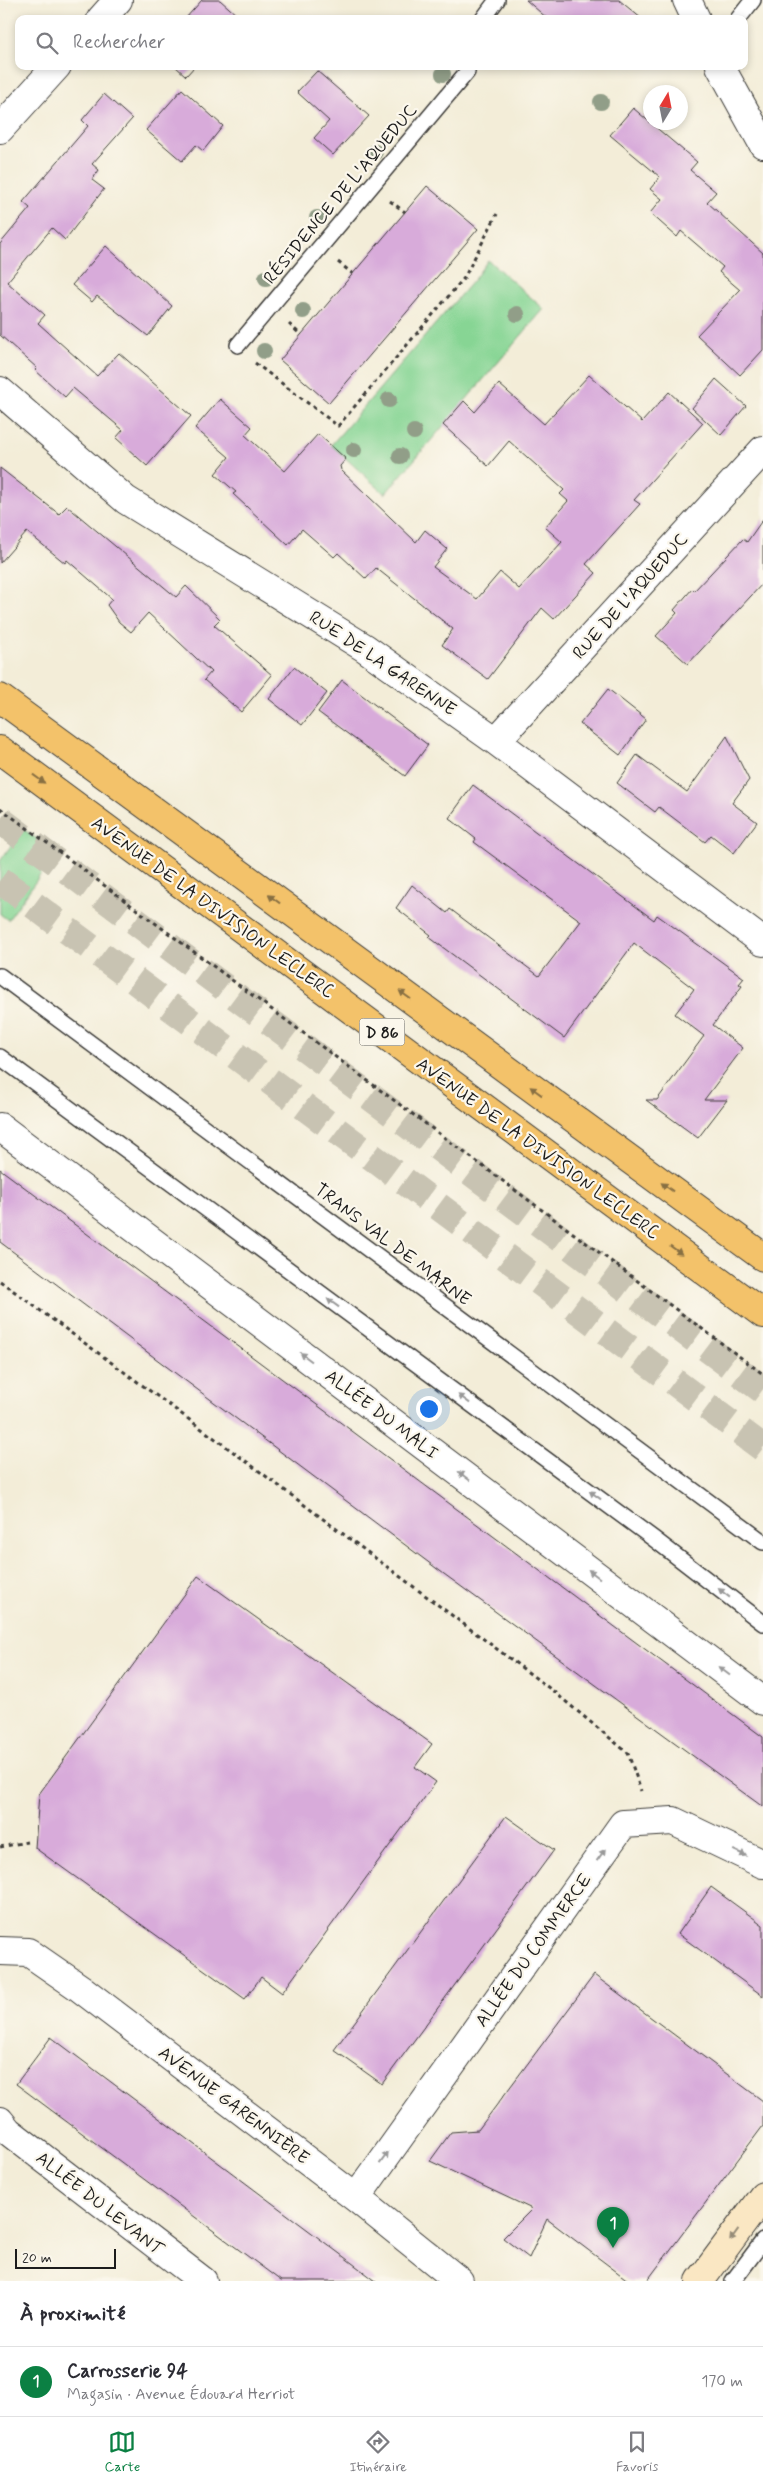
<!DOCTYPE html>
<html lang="fr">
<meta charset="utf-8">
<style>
body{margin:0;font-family:Mynerve,sans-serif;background:#f7f7f7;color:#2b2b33}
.compass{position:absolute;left:643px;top:85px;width:45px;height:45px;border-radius:50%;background:#fff;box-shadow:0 2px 8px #0003;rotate:10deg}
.scale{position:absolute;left:15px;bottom:12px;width:101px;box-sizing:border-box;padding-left:5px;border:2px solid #1c1c1c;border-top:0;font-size:14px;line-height:18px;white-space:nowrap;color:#1c1c1c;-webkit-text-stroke:4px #fbf7ec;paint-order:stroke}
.you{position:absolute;left:428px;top:1408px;width:18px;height:18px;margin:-12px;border:4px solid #fff;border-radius:50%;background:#1a73e8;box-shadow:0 0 0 8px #1a73e833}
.badge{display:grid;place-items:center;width:32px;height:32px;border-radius:50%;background:#0b8043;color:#fff;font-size:16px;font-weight:700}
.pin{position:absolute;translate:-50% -41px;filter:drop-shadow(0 1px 2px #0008)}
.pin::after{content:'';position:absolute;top:26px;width:18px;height:15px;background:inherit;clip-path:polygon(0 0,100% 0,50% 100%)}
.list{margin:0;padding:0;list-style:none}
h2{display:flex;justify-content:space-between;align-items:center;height:65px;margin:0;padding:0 20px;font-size:21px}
h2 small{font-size:16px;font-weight:400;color:#7c7c81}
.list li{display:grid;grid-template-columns:32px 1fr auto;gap:15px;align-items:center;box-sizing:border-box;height:70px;padding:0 20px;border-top:1px solid #e1e1e2}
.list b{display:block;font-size:19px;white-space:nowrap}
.list p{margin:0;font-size:16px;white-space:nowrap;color:#7c7c81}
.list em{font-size:16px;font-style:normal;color:#7c7c81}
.icon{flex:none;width:28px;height:28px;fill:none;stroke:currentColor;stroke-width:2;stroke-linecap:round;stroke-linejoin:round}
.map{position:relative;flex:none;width:763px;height:2281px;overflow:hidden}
.search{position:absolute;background:#fff;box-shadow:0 2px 8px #0003;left:15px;right:15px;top:15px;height:55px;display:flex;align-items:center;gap:12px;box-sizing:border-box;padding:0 18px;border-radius:10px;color:#7c7c81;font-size:19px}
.sheet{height:135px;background:#fff}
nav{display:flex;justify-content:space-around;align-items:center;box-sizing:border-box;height:70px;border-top:1px solid #e1e1e2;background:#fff;font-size:14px;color:#7c7c81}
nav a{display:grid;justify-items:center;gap:2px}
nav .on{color:#0b8043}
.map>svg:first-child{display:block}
</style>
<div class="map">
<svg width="763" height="2281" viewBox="0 0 763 2281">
<rect width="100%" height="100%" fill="#fbf7ec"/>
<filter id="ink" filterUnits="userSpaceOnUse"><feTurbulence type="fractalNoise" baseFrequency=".02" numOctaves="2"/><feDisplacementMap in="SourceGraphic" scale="10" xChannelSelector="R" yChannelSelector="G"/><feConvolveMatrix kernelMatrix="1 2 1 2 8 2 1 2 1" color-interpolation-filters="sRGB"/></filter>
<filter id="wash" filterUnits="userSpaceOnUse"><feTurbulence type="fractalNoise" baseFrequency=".0096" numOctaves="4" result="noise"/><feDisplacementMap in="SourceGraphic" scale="20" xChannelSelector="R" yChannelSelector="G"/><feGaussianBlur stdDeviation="1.12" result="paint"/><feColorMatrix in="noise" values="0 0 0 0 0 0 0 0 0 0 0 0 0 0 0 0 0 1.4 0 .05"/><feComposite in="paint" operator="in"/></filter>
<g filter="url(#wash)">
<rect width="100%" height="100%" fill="#f3edd8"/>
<path fill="#87d594" stroke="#527858" d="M 488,260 L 544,309 L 385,494 L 331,445 L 475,278 Z
M 23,829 L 56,853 L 8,920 L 0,914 L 0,861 Z"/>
<g id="blocks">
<path fill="#d8abda" d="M 202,0 L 220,0 L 238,16 L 236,19 L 185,19 Z
M 526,0 L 619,0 L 642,19 L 548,19 Z
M 175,66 L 195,66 L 186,76 Z
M 317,71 L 369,116 L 333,155 L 314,138 L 329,121 L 297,92 Z
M 182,89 L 223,126 L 203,151 L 196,145 L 182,161 L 146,130 Z
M 104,94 L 132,119 L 92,164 L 99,170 L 92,180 L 104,189 L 65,240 L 52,228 L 7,282 L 45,315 L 38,323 L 97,376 L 119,353 L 191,416 L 147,466 L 116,438 L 123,430 L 73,388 L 65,397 L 35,370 L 37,368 L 0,335 L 0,244 L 30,208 L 23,202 L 88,126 L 82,120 Z
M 633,108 L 697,162 L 690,170 L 716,192 L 707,202 L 763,253 L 763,350 L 740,375 L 697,335 L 740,290 L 719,272 L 723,267 L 681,231 L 677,237 L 650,213 L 662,199 L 650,189 L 660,177 L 610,135 Z
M 427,186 L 478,229 L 329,403 L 280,360 Z
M 106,246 L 172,306 L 148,336 L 97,296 L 92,302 L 72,285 Z
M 589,375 L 642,422 L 669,392 L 703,423 L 634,500 L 640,504 L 586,564 L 596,573 L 554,619 L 542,608 L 488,679 L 442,645 L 453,629 L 376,568 L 366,579 L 338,553 L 334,557 L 302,529 L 288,545 L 233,494 L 236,492 L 215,474 L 229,457 L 195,428 L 220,399 L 252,427 L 245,435 L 285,471 L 318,434 L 346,459 L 340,466 L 341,470 L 416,542 L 425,530 L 447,549 L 433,567 L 477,599 L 500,572 L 519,589 L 562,542 L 545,527 L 568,501 L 560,494 L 564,490 L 509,441 L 488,466 L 443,425 L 464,401 L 475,412 L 499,384 L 544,424 Z
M 716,379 L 746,406 L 721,435 L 692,408 Z
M 0,468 L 59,514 L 67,506 L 176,597 L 186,586 L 220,619 L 214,625 L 272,675 L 241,712 L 204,680 L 211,672 L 148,613 L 131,632 L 119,622 L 107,605 L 112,599 L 67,560 L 65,563 L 27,532 L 0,563 Z
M 763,519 L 763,583 L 688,664 L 656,636 L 677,613 L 674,610 L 692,589 L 694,591 L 743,539 L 747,542 Z
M 294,667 L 327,693 L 302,725 L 269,699 Z
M 342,680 L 428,745 L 405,776 L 318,712 Z
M 608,689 L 646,719 L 620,755 L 580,724 Z
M 727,736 L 749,780 L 732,803 L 757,822 L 734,853 L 711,835 L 705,842 L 659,807 L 655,812 L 617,783 L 637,755 L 687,792 Z
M 473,785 L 654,920 L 657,915 L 744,978 L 739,984 L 742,986 L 713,1025 L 743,1048 L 704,1100 L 727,1100 L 698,1138 L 646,1100 L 657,1100 L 704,1036 L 675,1014 L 694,989 L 634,943 L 564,1038 L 429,937 L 431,935 L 396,908 L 412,885 L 447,913 L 450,909 L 539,976 L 581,921 L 474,842 L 476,839 L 449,818 Z
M 0,1169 L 763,1737 L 763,1807 L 444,1574 L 0,1242 Z
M 198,1576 L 432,1744 L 415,1767 L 436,1782 L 282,1993 L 261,1977 L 245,1999 L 35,1848 L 39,1794 Z
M 506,1816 L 554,1850 L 382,2084 L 334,2050 Z
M 711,1887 L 763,1925 L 763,1996 L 678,1934 Z
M 594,1975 L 763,2101 L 763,2126 L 647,2281 L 629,2281 L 547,2219 L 529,2258 L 503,2238 L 532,2209 L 430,2161 L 451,2132 L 478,2130 Z
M 51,2037 L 376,2281 L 281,2281 L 16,2084 Z"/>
</g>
</g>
<g filter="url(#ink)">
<use href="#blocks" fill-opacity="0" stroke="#3c3b38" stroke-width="1"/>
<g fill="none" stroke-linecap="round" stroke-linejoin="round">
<path stroke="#c8c3b2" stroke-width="28" stroke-dasharray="28 14" stroke-linecap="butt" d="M 0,820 L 763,1390
M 0,880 L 763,1448"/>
<g stroke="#3c3b38" stroke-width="18">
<path id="lane" d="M 483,19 L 497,0
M 738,19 L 753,0
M 238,345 L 467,72 L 467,66
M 0,976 L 763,1542
M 0,1057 L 654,1539 L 763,1623
M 733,2281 L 763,2241"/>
</g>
<g stroke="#3c3b38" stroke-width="30">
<path id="street" d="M 687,0 L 696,19
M 101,19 L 118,0
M 720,66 L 763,144
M 0,129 L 57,66
M 0,391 L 126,500 L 365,648 L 496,741 L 763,942
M 496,741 L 763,450
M 0,1127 L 763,1701
M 0,1951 L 28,1952 L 80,1988 L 356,2198 L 459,2281
M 0,2121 L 8,2131 L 203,2281
M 356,2198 L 623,1824 L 673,1821 L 763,1864"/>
</g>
<g stroke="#3c3b38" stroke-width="30">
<path id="secondary" d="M 700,2281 L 763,2196"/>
</g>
<g stroke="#3c3b38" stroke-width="30">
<path id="primary" d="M 0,698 L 763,1257
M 0,750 L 763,1314"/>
</g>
<path stroke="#3c3b38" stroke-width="3" stroke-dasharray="4 4" stroke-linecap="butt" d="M 390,201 L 405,212
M 338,262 L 353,274
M 289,324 L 301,335
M 255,363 L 338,426 L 464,278 L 497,214
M 0,808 L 763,1374
M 0,1281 L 247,1462 L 553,1691 L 628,1753 L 641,1791
M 0,1847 L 27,1842"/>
<use href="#lane" stroke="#fff" stroke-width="15"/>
<use href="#street" stroke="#fff" stroke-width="28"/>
<use href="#secondary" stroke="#fae7c3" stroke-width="28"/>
<use href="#primary" stroke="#f3c26a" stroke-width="28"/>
</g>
<g fill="#919e88">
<circle cx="443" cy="74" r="8"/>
<circle cx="601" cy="102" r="8"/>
<circle cx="375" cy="152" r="8"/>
<circle cx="317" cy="218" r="8"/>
<circle cx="266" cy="278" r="8"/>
<circle cx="303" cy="311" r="8"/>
<circle cx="517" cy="314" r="8"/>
<circle cx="264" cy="351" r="8"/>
<circle cx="389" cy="400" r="8"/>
<circle cx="414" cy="432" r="8"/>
<circle cx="354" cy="450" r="8"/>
<circle cx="400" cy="456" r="8"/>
</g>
<defs><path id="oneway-solid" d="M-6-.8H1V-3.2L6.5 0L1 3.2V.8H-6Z" transform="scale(1.25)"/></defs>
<g fill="#886f43">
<use href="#oneway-solid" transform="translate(39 779) rotate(36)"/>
<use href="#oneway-solid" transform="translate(274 899) rotate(-144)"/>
<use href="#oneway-solid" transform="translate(405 995) rotate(-144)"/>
<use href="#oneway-solid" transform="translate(536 1091) rotate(-144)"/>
<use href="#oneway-solid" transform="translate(667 1187) rotate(-144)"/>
<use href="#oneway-solid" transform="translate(676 1250) rotate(36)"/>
</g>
<g fill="#999">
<use href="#oneway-solid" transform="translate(333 1303) rotate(-144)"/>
<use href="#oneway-solid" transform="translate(306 1357) rotate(-143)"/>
<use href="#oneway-solid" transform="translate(464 1399) rotate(-144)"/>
<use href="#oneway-solid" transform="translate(464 1476) rotate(-143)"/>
<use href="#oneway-solid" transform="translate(595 1495) rotate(-144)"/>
<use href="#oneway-solid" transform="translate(594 1574) rotate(-143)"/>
<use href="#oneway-solid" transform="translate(724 1593) rotate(-142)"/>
<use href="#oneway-solid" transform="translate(724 1671) rotate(-143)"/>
<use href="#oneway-solid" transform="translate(740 1853) rotate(25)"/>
<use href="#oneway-solid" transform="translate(601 1855) rotate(-54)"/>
<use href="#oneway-solid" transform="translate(384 2158) rotate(-54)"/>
</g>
<use fill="#968c78" href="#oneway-solid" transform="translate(734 2235) rotate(126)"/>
</g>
<g text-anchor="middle" stroke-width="4.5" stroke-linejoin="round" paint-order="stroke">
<rect fill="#fbf7ec" stroke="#5f5e5a" stroke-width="1" x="359.5" y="1018.5" width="45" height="27" rx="4"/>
<g font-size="16" font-weight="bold" fill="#1c1c1c">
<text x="382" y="1038">D 86</text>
</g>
<g font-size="18" fill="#1c1c1c" stroke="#fbf7ec">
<text transform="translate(340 194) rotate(-50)" y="6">RÉSIDENCE DE L'AQUEDUC</text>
<text transform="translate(630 596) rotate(-48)" y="6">RUE DE L'AQUEDUC</text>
<text transform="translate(383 663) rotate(34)" y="6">RUE DE LA GARENNE</text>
<text transform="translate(213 907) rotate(36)" y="6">AVENUE DE LA DIVISION LECLERC</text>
<text transform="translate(538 1148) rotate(36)" y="6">AVENUE DE LA DIVISION LECLERC</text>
<text transform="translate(393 1244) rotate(37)" y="6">TRANS VAL DE MARNE</text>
<text transform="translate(382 1414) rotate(37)" y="6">ALLÉE DU MALI</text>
<text transform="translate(533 1950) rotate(-54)" y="6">ALLÉE DU COMMERCE</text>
<text transform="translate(234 2105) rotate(37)" y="6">AVENUE GARENNIÈRE</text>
<text transform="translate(100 2203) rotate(38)" y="6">ALLÉE DU LEVANT</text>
</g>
</g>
</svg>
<svg class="compass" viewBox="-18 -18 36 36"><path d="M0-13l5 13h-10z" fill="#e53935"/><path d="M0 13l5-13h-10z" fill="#7c7c81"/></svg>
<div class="scale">20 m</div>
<div class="you"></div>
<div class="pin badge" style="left:613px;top:2248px">1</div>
<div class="search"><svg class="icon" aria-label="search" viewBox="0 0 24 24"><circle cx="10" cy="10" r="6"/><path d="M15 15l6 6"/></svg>Rechercher</div>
</div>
<section class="sheet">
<h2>À proximité<small></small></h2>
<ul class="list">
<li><span class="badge">1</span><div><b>Carrosserie 94</b><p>Magasin · Avenue Édouard Herriot</p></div><em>170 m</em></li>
</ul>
</section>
<nav>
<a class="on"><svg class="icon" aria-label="map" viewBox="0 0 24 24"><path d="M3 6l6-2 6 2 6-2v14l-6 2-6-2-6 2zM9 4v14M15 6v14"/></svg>Carte</a>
<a><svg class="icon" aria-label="directions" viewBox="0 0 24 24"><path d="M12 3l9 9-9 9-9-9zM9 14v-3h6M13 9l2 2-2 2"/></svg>Itinéraire</a>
<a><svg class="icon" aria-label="saved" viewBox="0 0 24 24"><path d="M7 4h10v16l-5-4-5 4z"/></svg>Favoris</a>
</nav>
